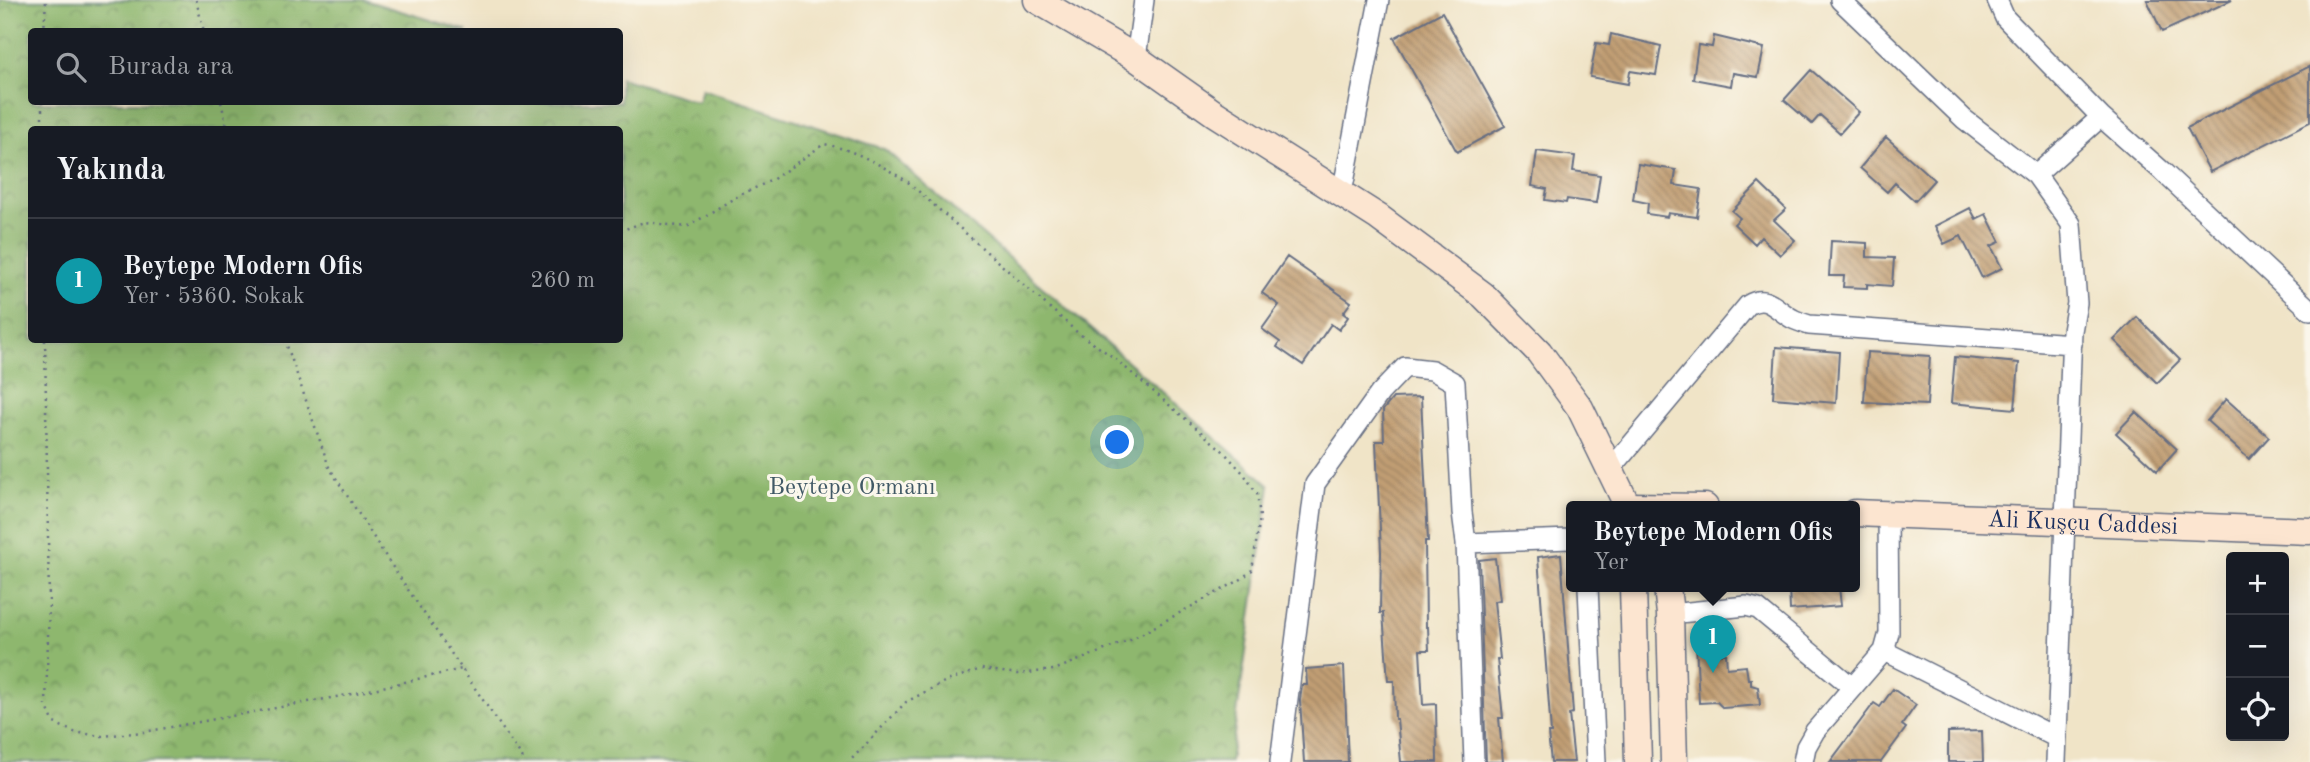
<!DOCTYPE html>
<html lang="tr">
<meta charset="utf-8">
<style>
body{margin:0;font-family:"Old Standard TT",serif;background:#20242c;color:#f1f3f6}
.controls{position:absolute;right:21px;bottom:21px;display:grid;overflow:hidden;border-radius:7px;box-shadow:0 7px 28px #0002}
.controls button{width:63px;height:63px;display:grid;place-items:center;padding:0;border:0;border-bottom:2px solid #363941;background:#171b24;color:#f1f3f6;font:35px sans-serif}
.you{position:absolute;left:1118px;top:443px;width:24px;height:24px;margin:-18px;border:5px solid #fff;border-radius:50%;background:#1a73e8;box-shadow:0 0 0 10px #1a73e833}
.badge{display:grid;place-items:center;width:46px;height:46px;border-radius:50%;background:#ea580c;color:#fff;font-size:23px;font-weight:700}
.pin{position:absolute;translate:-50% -58px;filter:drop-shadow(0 2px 4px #0008)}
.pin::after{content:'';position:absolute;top:37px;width:24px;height:21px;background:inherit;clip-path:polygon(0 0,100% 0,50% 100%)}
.popup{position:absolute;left:1566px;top:501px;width:294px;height:91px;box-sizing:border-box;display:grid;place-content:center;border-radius:7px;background:#171b24;filter:drop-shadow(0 2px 5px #0005);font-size:23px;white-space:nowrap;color:#9ea1a6}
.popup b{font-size:26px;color:#f1f3f6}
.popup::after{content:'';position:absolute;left:50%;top:100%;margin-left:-14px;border:14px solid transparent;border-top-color:#171b24}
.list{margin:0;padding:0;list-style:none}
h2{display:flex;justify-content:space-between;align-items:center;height:91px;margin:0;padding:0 28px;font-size:30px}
h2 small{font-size:23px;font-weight:400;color:#9ea1a6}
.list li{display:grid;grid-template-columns:46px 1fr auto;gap:21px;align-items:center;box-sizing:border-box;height:126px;padding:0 28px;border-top:2px solid #363941}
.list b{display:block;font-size:26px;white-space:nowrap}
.list p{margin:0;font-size:23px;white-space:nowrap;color:#9ea1a6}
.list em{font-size:23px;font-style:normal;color:#9ea1a6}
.icon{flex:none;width:38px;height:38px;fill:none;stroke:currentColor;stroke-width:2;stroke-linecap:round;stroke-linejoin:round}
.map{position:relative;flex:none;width:2310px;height:762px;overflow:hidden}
.search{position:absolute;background:#171b24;box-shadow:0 7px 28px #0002;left:28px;top:28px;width:595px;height:77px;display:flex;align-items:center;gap:18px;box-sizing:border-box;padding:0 24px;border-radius:7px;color:#9ea1a6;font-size:26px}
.panel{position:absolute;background:#171b24;box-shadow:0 7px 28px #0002;left:28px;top:126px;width:595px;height:217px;border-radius:7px}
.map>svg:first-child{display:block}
</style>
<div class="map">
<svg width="2310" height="762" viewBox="0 0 2310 762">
<defs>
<pattern id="forest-crowns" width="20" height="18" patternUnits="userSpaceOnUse" patternTransform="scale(1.75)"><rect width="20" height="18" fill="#8eb76e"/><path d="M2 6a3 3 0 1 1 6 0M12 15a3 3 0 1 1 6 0" fill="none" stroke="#73955e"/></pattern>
<pattern id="building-back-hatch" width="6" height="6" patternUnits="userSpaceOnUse" patternTransform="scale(1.75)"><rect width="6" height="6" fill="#c19e73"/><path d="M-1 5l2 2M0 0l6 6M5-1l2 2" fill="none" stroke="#9c8162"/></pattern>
</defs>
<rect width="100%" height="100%" fill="#fbf7ec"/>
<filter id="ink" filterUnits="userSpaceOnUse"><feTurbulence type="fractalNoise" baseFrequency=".0143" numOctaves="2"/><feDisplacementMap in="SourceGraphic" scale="14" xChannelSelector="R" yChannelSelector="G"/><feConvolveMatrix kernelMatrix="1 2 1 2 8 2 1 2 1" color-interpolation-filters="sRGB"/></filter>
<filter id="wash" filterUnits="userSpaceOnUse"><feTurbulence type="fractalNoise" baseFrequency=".00686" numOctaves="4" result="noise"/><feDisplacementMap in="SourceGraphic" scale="28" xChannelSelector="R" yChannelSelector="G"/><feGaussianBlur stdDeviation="1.57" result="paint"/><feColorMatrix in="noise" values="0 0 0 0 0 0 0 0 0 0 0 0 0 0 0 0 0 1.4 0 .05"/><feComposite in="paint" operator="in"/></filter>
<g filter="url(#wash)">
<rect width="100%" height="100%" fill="#f0e4c7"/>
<path fill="url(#forest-crowns)" stroke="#547366" stroke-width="2" fill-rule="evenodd" d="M 0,0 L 364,0 L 467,31 L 32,32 L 32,102 L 620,102 L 620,78 L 698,102 L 702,89 L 884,149 L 1270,486 L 1230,762 L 0,762 ZM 32,130 L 620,130 L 620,340 L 32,340 Z"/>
<g id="blocks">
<path fill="url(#building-back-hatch)" d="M 2147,0 L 2232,0 L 2162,32 Z
M 1442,12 L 1505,126 L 1457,152 L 1394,38 Z
M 1611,34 L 1661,46 L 1656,75 L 1630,71 L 1628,84 L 1590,77 L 1596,43 L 1609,45 Z
M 1714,36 L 1764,48 L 1758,77 L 1733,73 L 1731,86 L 1693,79 L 1698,45 L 1712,47 Z
M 2310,66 L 2310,122 L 2210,172 L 2187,128 Z
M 1811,70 L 1859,112 L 1840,133 L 1820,115 L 1812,124 L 1784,100 Z
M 1886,137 L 1934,180 L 1915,201 L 1895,183 L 1887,192 L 1860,168 Z
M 1537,151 L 1575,156 L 1573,171 L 1600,175 L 1596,203 L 1567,199 L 1566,203 L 1545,200 L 1547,189 L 1532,186 Z
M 1638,164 L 1676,170 L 1674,185 L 1701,189 L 1697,217 L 1668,213 L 1667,217 L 1647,214 L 1648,203 L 1633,200 Z
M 1759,183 L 1786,209 L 1774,220 L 1795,240 L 1780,255 L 1761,237 L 1755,244 L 1734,224 L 1740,218 L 1732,211 Z
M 1970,208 L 1976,219 L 1986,214 L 2000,242 L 1991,246 L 2002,268 L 1982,278 L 1961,236 L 1944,244 L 1935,226 Z
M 1831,241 L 1867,243 L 1867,257 L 1894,258 L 1892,286 L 1867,284 L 1867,288 L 1843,287 L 1844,276 L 1829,276 Z
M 1287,257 L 1351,302 L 1343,313 L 1348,317 L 1339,330 L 1331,324 L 1303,365 L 1277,347 L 1280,342 L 1262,329 L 1279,305 L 1262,293 Z
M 2137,317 L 2180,360 L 2157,383 L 2114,340 Z
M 1776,347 L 1839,352 L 1836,403 L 1773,398 Z
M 1867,352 L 1930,356 L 1927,405 L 1864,402 Z
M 1955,357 L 2019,363 L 2015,409 L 1951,403 Z
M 1421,397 L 1428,541 L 1425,541 L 1426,627 L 1428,627 L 1429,650 L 1420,650 L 1423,705 L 1436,704 L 1437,762 L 1401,762 L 1397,719 L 1395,719 L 1394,681 L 1388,681 L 1383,613 L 1380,613 L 1381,552 L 1376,441 L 1384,441 L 1383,410 L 1393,398 Z
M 2226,399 L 2269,437 L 2249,459 L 2207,421 Z
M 2136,412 L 2177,449 L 2157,471 L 2116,433 Z
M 1561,554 L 1573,713 L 1569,714 L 1574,762 L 1551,762 L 1548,733 L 1551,733 L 1538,557 Z
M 1495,558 L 1500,600 L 1494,601 L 1500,659 L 1497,659 L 1503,718 L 1499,718 L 1503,762 L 1486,762 L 1479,560 Z
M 1789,587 L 1839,587 L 1841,606 L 1790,610 Z
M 1716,642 L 1722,654 L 1726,654 L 1727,668 L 1746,666 L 1748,679 L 1751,679 L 1751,685 L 1758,687 L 1760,705 L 1723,708 L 1717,702 L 1699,703 L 1696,643 Z
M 1344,666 L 1348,762 L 1304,762 L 1300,700 L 1302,685 L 1307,685 L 1306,669 Z
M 1893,689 L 1916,705 L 1902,725 L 1906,728 L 1881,762 L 1830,762 L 1874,703 L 1880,707 Z
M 1982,731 L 1983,762 L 1948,762 L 1948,732 Z"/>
</g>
</g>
<g filter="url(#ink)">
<use href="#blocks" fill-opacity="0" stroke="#666e83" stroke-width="2"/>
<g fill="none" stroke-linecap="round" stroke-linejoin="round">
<g stroke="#666e83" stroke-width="22">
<path id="street" d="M 1840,0 L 1964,119 L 2036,175 L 2101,117
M 1997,0 L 2005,18 L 2101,117 L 2162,171 L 2310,310
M 1136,58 L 1144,0
M 2036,175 L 2071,224 L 2077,303 L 2072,331 L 2056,762
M 1342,193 L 1379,0
M 1610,470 L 1748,305 C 1767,293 1776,310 1793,319 C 1797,321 1803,323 1809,325 L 2072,344
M 1466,543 L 1474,762
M 1588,587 L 1596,762
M 1670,614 L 1746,606 L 1758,609 L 1852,687
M 1884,651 L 2057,738
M 1280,762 L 1315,484 L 1380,393 L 1405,367 L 1432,370 L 1455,383 L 1462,512 L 1466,543 L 1571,539
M 1803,762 L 1806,747 L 1815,731 L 1884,651 L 1889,633 L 1888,514"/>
</g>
<g stroke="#666e83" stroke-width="29">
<g id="secondary">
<path d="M 1037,0 L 1136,58 L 1214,113 L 1378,217 L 1483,295 L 1539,352 L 1580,408 L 1628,507"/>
<path d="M 1628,506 L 1705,507"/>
<path id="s1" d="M 1855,513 L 2310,531"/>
<path d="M 1633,587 L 1638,762"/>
<path d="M 1667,587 L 1670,614 L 1674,762"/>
</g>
</g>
<path stroke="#666e83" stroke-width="2.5" stroke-dasharray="2 5" stroke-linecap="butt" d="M 196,0 L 204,32
M 44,32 L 46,0
M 42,102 L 42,130
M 221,102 L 228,130
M 620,231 L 644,222 L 687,227 L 736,197 L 772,180 L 824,144 C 855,150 881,165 908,182 L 1078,333 L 1113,357 L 1222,450 L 1244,474 L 1257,494 L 1260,517 L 1252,570 L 1240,580 L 1130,640 L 1054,670 L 1018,674 L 981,669 L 944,682 L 906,702 L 849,762
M 45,340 L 49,603 L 46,705 L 54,723 L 74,732 L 102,736 L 144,732 L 347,695 L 462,669
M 285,340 L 329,467 L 390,563 L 525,762"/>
<use href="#street" stroke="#fff" stroke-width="19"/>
<use href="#secondary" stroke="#fce5d0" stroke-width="26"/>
</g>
</g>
<g text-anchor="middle" stroke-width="6" stroke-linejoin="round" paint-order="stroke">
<g font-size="24" fill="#415966" stroke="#fbf7ec">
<text x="852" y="494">Beytepe Ormanı</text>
</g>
<g font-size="24" fill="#1b2f5e" stroke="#fbf7ec">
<text dy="8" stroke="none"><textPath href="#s1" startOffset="228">Ali Kuşçu Caddesi</textPath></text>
</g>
</g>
</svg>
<div class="controls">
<button>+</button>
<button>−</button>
<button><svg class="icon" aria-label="locate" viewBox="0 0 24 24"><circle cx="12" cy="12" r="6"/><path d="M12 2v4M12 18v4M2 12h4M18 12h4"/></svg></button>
</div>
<div class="you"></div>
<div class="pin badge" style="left:1713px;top:673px;background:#0f9aa8">1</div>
<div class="popup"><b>Beytepe Modern Ofis</b>Yer</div>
<div class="search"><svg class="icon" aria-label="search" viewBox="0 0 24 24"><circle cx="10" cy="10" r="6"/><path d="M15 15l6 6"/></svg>Burada ara</div>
<section class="panel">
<h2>Yakında<small></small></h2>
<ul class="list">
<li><span class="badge" style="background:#0f9aa8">1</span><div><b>Beytepe Modern Ofis</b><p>Yer · 5360. Sokak</p></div><em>260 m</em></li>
</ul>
</section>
</div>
